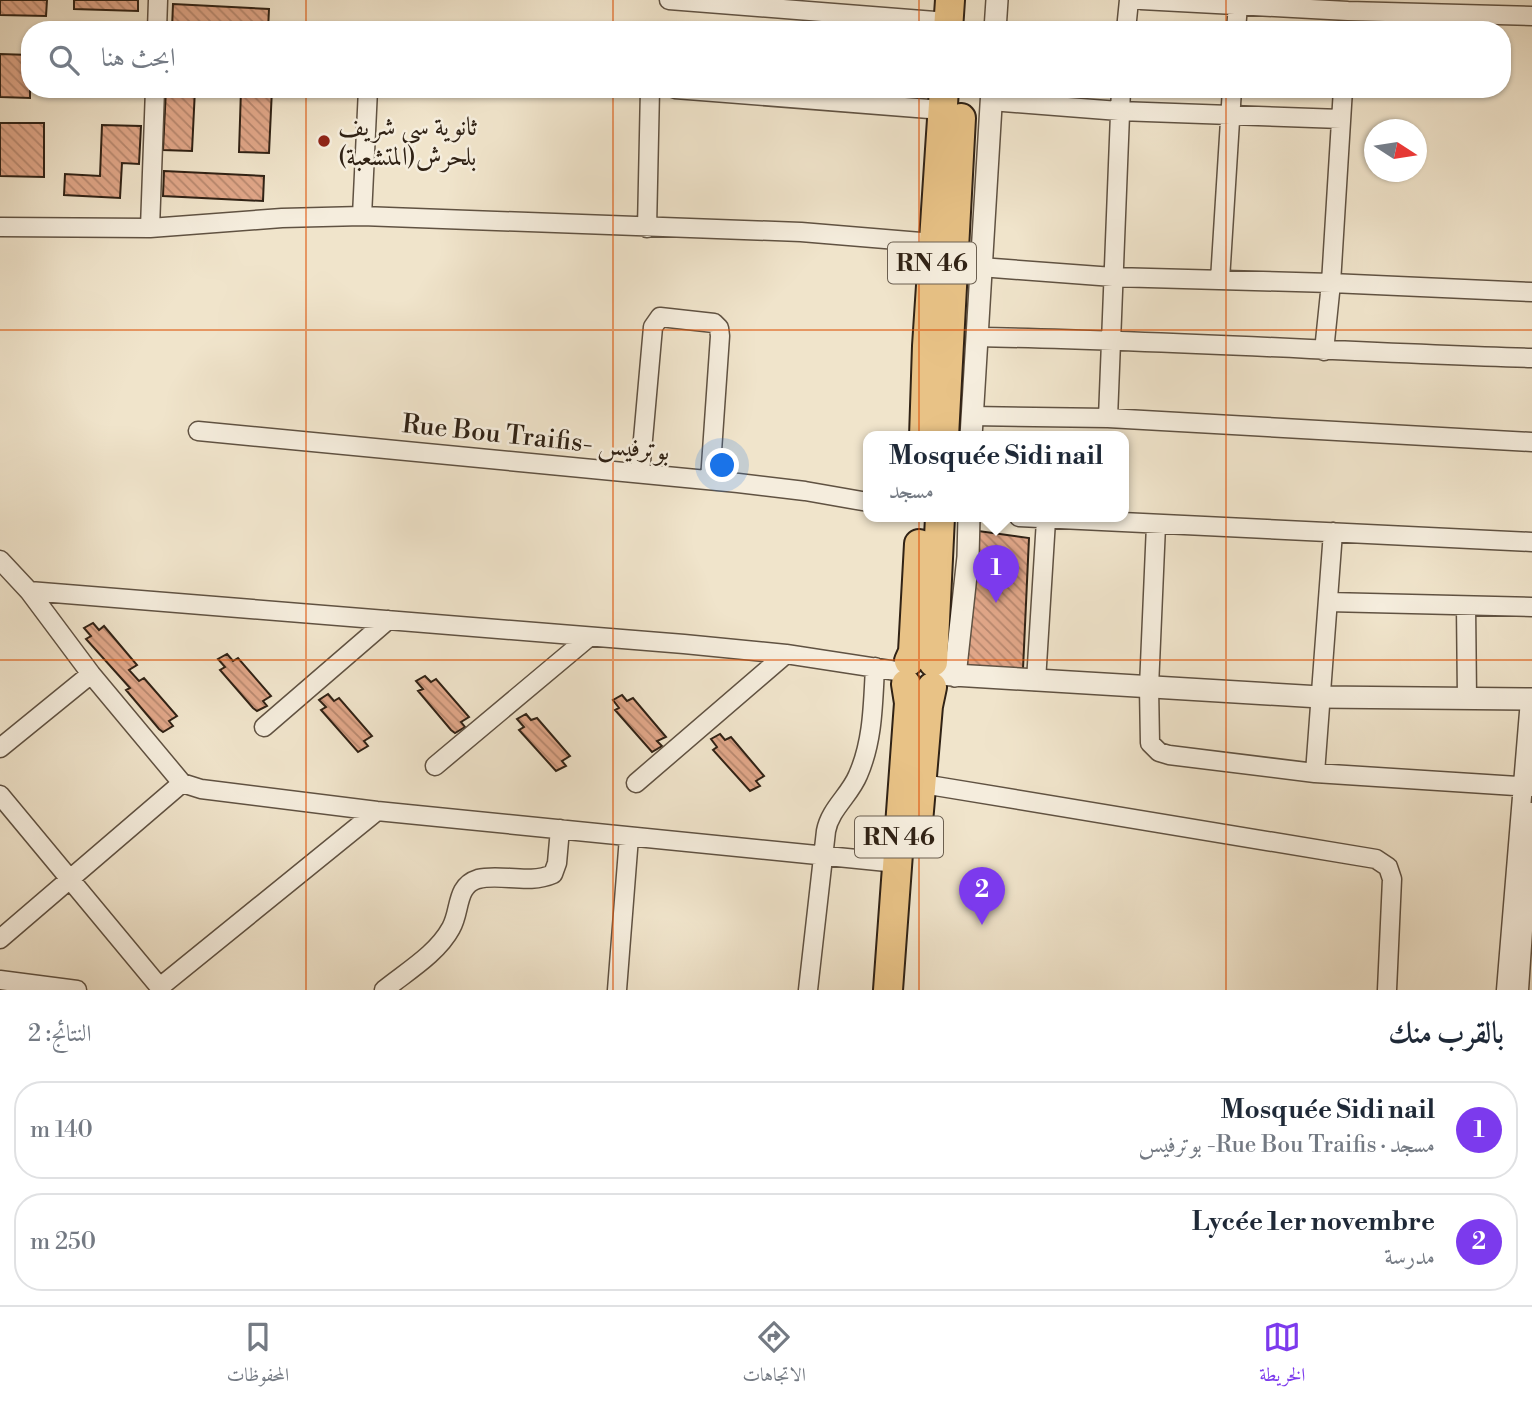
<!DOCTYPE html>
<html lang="ar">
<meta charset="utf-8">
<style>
body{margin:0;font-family:"Libre Bodoni",Amiri,serif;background:#f6f6f7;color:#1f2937;direction:rtl}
.compass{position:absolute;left:1364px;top:119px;width:63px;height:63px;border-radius:50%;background:#fff;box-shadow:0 2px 5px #0004;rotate:102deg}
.you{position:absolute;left:723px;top:466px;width:24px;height:24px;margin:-18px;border:5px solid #fff;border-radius:50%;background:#1a73e8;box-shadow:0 0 0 10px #1a73e833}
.badge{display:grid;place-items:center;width:46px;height:46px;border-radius:50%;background:#7c3aed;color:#fff;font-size:23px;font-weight:700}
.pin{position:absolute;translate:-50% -58px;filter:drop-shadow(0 2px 4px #0008)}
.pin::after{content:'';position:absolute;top:37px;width:24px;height:21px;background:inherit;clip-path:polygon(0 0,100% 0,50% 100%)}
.popup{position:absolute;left:863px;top:431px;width:266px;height:91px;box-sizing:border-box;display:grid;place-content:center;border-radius:14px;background:#fff;filter:drop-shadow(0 2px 5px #0005);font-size:23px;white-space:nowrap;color:#747a83}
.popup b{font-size:26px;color:#1f2937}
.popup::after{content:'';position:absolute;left:50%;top:100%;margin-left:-14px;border:14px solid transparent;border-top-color:#fff}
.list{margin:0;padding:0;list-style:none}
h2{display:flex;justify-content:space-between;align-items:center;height:91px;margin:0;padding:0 28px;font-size:30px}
h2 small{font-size:23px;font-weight:400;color:#747a83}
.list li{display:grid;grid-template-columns:46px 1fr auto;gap:21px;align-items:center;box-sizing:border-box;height:98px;margin:0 14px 14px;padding:0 14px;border:2px solid #e0e1e3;border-radius:28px}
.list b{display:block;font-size:26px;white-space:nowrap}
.list p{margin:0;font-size:23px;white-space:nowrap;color:#747a83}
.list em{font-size:23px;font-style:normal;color:#747a83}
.icon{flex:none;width:38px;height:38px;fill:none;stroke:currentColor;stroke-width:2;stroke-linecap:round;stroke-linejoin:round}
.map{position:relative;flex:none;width:1532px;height:990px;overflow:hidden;direction:ltr}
.search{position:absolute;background:#fff;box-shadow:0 2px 5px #0004;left:21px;right:21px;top:21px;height:77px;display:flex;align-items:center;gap:18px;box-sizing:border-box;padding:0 24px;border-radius:28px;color:#747a83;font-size:26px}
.sheet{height:315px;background:#fff}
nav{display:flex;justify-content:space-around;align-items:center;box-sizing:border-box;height:98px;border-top:2px solid #e0e1e3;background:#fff;font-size:19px;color:#747a83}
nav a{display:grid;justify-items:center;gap:4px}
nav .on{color:#7c3aed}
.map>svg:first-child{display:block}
</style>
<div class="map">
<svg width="1532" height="990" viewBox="0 0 1532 990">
<defs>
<pattern id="building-back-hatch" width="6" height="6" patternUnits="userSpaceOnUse" patternTransform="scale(1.75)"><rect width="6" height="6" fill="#e0a688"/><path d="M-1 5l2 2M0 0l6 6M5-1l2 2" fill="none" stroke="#b6876e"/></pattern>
</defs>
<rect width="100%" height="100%" fill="#f0e4cb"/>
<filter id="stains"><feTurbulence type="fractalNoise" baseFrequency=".00286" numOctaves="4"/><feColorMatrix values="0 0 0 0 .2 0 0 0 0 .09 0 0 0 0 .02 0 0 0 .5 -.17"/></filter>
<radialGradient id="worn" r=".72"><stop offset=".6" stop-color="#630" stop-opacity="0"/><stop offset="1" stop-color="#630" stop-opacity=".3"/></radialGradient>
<path fill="url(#building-back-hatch)" stroke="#302215" stroke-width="2" d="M 0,0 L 47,0 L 46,16 L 0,15 Z
M 74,0 L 138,0 L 138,11 L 74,9 Z
M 173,4 L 269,9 L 268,30 L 172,29 Z
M 0,54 L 30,55 L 30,98 L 0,97 Z
M 67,89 L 99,89 L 99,95 L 67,94 Z
M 166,89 L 195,89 L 192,151 L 163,150 Z
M 241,89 L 272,89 L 269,153 L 239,152 Z
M 0,123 L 44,123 L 44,177 L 0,176 Z
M 102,125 L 141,126 L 139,164 L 122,163 L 120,198 L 64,195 L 65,174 L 100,176 Z
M 164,171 L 264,176 L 263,201 L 163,196 Z
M 971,530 L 1029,538 L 1023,669 L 962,667 Z
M 93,623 L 99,630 L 104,626 L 137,665 L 129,670 L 139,681 L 144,678 L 177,716 L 169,721 L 173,726 L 163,732 L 159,729 L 126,690 L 130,688 L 86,639 L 91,636 L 84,628 Z
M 227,654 L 233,661 L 238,658 L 271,696 L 263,701 L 267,706 L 257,711 L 253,708 L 220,670 L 225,667 L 218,659 Z
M 425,676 L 431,682 L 436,679 L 469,717 L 461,722 L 465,727 L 455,733 L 451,730 L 418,691 L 423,689 L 416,681 Z
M 328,694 L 334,701 L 339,698 L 372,736 L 364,741 L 368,746 L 358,752 L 321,710 L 326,707 L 319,700 Z
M 622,695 L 627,701 L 633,698 L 666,737 L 657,741 L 662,746 L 652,752 L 615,710 L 619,708 L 613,700 Z
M 526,714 L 531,720 L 537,718 L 570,756 L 562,761 L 566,766 L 556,771 L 519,730 L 524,727 L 517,719 Z
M 720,734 L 725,740 L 731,737 L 764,776 L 756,781 L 760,786 L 750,791 L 713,750 L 717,747 L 711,739 Z"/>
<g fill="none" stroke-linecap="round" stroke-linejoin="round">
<g stroke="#605242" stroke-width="21">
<path id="minor" d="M 669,0 L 948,22
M 1141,0 L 1348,11 L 1532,16
M 157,30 L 158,0
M 1126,30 L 1129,0
M 1236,30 L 1238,5
M 675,89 L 942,110
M 991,101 L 1119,111 L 1341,119
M 362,216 L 368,89
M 0,227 L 150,228 L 282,218 L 362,216 L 801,232 L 933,243
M 150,228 L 155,89
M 647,228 L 650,89
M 980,267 L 1113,277 L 1331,283 L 1532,292
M 1220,280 L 1232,89
M 976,337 C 1161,340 1347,352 1532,358
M 1324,351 L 1331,283 L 1343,89
M 971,416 L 1108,418 L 1532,442
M 1108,418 L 1121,89
M 198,431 L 738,483 L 805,491 L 868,502
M 640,473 L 653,327 L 660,317 L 714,323 L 719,328 L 720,336 L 710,480
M 1019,517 L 1532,542
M 1156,525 L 1149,687 L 1150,743 L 1159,752 L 1169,755 L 1315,773 L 1532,787
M 0,560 L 29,591 L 91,674 L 182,783
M 29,591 L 684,644 L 786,654 L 903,672
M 1328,602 L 1532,607
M 1466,606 L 1467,698
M 1036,681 L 1046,520
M 264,727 L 388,620
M 0,748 L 91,674
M 435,766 L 589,637
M 1315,773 L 1333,532
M 636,783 L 786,654
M 923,784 L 1376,859 L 1388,867 L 1392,879 L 1387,990
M 0,795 L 162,990
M 0,939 L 182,783 L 201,789 L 377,811 L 897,863
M 0,980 L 77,990
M 160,987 L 377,811
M 384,990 C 406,972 437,954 451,928 C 461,911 455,886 478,879 C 501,873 528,885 553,874 L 557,863 L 560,829
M 617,990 L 629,837
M 808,990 L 826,831 C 830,809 850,795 858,775 C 873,741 873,704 875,667
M 1506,990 L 1530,700
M 1519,990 L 1531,812"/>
</g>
<g stroke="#605242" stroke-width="24">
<path id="tertiary" d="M 995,30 L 997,0
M 971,437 L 992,89
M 937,674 L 1320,697 L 1532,699
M 955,676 L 968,557 L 969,517"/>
</g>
<g stroke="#302215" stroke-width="32">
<path id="trunk" d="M 948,30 L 950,0
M 924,437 L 927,346 L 944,89
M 944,437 L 961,118
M 909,661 L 913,652 L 919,544
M 933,662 L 940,517
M 917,834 L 928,706 L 932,687
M 888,990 L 909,703 L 906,684"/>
</g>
<use href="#minor" stroke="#f5eddd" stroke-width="18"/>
<use href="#tertiary" stroke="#f5eddd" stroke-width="21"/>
<use href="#trunk" stroke="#e8c286" stroke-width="28"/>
</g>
<path fill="none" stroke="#df560c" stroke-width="2" stroke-opacity="0.55" d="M 306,0 L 306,30M 613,0 L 613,30M 919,0 L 919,30M 1226,0 L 1226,30M 306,89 L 306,990M 613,89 L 613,990M 919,89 L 919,990M 1226,89 L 1226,990M 0,330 L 1532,330M 0,660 L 1532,660"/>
<circle fill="#8f2418" stroke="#f5eddd" stroke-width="2.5" cx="324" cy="141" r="7"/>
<g text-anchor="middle" stroke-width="5" stroke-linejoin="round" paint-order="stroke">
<g fill="#f5eddd" stroke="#6b5f51" stroke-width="2">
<rect x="888" y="242.5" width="88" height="41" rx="5"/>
<rect x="855" y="816.5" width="88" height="41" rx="5"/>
</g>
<g font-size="24" font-weight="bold" fill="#302215">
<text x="932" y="271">RN 46</text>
<text x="899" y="845">RN 46</text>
</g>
<g font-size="26" fill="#302215" stroke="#f5eddd" text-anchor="start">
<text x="338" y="135">ثانوية سي شريف<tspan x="338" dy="30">بلحرش(المتشعبة)</tspan></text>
</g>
<g font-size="26" fill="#302215" stroke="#f5eddd">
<text transform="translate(536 437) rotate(6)" y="9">Rue Bou Traifis- بوترفيس</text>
</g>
</g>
<rect width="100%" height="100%" filter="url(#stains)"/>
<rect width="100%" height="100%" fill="url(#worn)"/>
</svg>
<svg class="compass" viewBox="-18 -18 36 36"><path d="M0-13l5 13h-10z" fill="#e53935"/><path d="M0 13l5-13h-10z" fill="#747a83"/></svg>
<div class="you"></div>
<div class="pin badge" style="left:996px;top:603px">1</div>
<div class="popup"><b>Mosquée Sidi nail</b>مسجد</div>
<div class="pin badge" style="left:982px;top:925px">2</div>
<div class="search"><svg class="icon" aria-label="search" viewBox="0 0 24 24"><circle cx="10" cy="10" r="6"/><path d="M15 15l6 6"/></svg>ابحث هنا</div>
</div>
<section class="sheet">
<h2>بالقرب منك<small>النتائج: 2</small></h2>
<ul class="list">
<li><span class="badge">1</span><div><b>Mosquée Sidi nail</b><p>مسجد · Rue Bou Traifis- بوترفيس</p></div><em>140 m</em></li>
<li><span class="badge">2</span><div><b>Lycée 1er novembre</b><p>مدرسة</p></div><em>250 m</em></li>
</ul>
</section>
<nav>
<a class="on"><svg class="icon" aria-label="map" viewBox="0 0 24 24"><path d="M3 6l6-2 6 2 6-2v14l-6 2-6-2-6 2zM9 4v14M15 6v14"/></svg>الخريطة</a>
<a><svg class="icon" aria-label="directions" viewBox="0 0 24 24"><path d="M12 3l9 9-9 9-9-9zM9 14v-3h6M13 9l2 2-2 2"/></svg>الاتجاهات</a>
<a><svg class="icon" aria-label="saved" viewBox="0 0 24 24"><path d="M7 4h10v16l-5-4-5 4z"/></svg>المحفوظات</a>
</nav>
